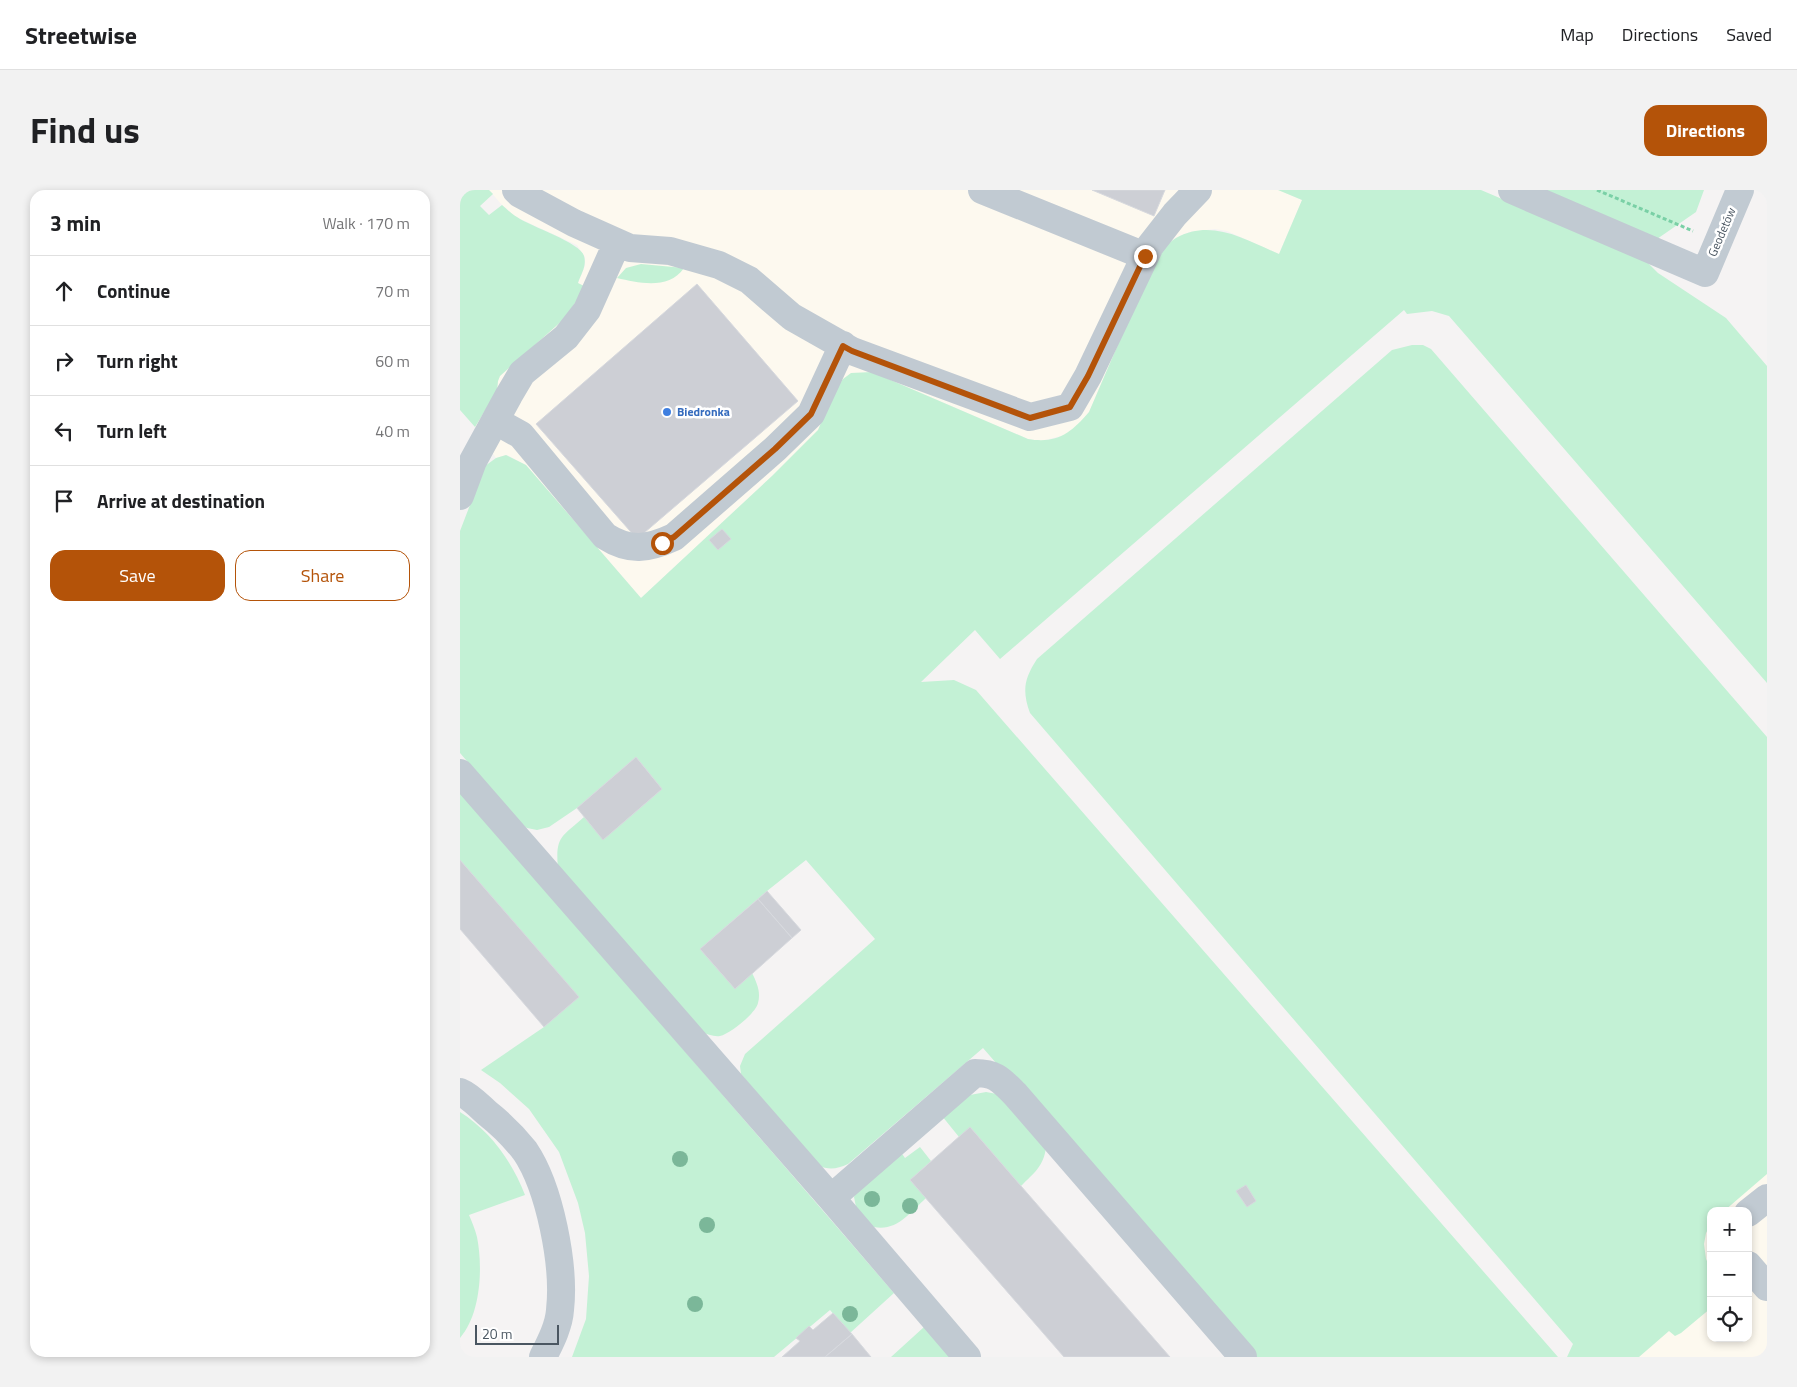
<!DOCTYPE html>
<meta charset="utf-8">
<style>
body{margin:0;font-family:"Titillium Web",sans-serif;background:#f2f2f2;color:#202124}
.controls{position:absolute;right:15px;bottom:15px;display:grid;overflow:hidden;border-radius:10px;box-shadow:0 2px 8px #0003}
.controls button{width:45px;height:45px;display:grid;place-items:center;padding:0;border:0;border-bottom:1px solid #e0e0e0;background:#fff;color:#202124;font:25px sans-serif}
.scale{position:absolute;left:15px;bottom:12px;width:84px;box-sizing:border-box;padding-left:5px;border:2px solid #4a5661;border-top:0;font-size:14px;line-height:18px;white-space:nowrap;color:#4a5661;-webkit-text-stroke:4px #fff;paint-order:stroke}
.stop{position:absolute;width:15px;height:15px;margin:-11px;border:4px solid #b45309;border-radius:50%;background:#fff}
.stop.end{background:#b45309;border-color:#fff;box-shadow:0 1px 5px #0008}
.list{margin:0;padding:0;list-style:none}
h2{display:flex;justify-content:space-between;align-items:center;height:65px;margin:0;padding:0 20px;font-size:21px}
h2 small{font-size:16px;font-weight:400;color:#757577}
.list li{display:grid;grid-template-columns:32px 1fr auto;gap:15px;align-items:center;box-sizing:border-box;height:70px;padding:0 20px;border-top:1px solid #e0e0e0}
.list b{display:block;font-size:19px;white-space:nowrap}
.list em{font-size:16px;font-style:normal;color:#757577}
.actions{display:flex;gap:10px;padding:15px 20px}
.actions a{flex:1;padding:11px 0;border:1px solid #b45309;border-radius:15px;text-align:center;font-size:18px;color:#b45309}
.actions .main{background:#b45309;color:#fff}
.icon{flex:none;width:28px;height:28px;fill:none;stroke:currentColor;stroke-width:2;stroke-linecap:round;stroke-linejoin:round}
.map{position:relative;flex:none;width:1307px;height:1167px;overflow:hidden;border-radius:15px}
header{display:flex;align-items:center;gap:30px;box-sizing:border-box;height:70px;padding:0 25px;background:#fff;border-bottom:1px solid #e0e0e0}
header strong{font-size:24px}
nav{display:flex;gap:28px;margin-inline-start:auto;font-size:18px}
.intro{display:flex;align-items:center;justify-content:space-between;box-sizing:border-box;height:120px;padding:0 30px}
h1{margin:0;font-size:35px}
.button{padding:12px 22px;border-radius:15px;background:#b45309;color:#fff;font-size:18px;font-weight:700}
main{display:flex;gap:30px;padding:0 30px}
aside{flex:1;background:#fff;border-radius:15px;box-shadow:0 2px 8px #0003}
.map>svg:first-child{display:block}
</style>
<header>
<strong>Streetwise</strong>
<nav><a>Map</a><a>Directions</a><a>Saved</a></nav>
</header>
<div class="intro"><h1>Find us</h1><a class="button">Directions</a></div>
<main>
<aside>
<h2>3 min<small>Walk · 170 m</small></h2>
<ul class="list">
<li><svg class="icon" aria-label="ahead" viewBox="0 0 24 24"><path d="M12 20V5M6 11l6-6 6 6"/></svg><div><b>Continue</b></div><em>70 m</em></li>
<li><svg class="icon" aria-label="right" viewBox="0 0 24 24"><path d="M7 20v-9h11M14 6l5 5-5 5"/></svg><div><b>Turn right</b></div><em>60 m</em></li>
<li><svg class="icon" aria-label="left" viewBox="0 0 24 24"><path d="M17 20v-9H6M10 6l-5 5 5 5"/></svg><div><b>Turn left</b></div><em>40 m</em></li>
<li><svg class="icon" aria-label="arrive" viewBox="0 0 24 24"><path d="M6 21V4h12l-3 4 3 4H6"/></svg><div><b>Arrive at destination</b></div></li>
</ul>
<div class="actions"><a class="main">Save</a><a>Share</a></div>
</aside>
<div class="map">
<svg width="1307" height="1167" viewBox="0 0 1307 1167">
<rect width="100%" height="100%" fill="#f5f3f3"/>
<path fill="#fdf9ef" fill-rule="evenodd" d="M 29,0 L 819,0 L 842,10 L 819,64 L 767,41 L 755,39 L 729,42 L 715,48 L 696,66 L 629,222 L 617,236 L 605,245 L 581,251 L 568,249 L 412,182 L 375,200 L 358,240 L 312,286 L 181,408 L 66,275 L 47,265 L 36,268 L 15,237 L 37,201 L 38,191 L 40,186 L 67,163 L 125,97 L 118,93 L 125,76 L 125,67 L 117,55 L 56,27 L 42,15 Z
M 1307,966 L 1307,1167 L 1107,1167 L 1132,1120 ZM 1251,1021 L 1288,1021 L 1288,1148 L 1251,1148 Z"/>
<path fill="#c3f1d5" d="M 0,0 L 29,0 L 33,4 L 20,16 L 29,25 L 42,15 C 47,19 51,24 57,27 C 71,37 120,52 124,66 C 127,76 121,84 118,93 L 126,97 L 104,129 L 40,186 L 38,191 L 37,201 L 15,237 L 0,220 Z
M 818,0 L 1021,0 L 1186,71 L 1198,83 L 1266,128 L 1307,176 L 1307,493 L 989,126 L 972,121 L 947,124 L 944,120 L 540,469 L 515,440 L 461,492 L 494,490 L 516,500 L 1098,1167 L 792,1167 L 523,858 L 388,974 C 377,979 370,980 358,976 L 281,884 L 280,876 L 285,864 L 415,749 L 346,670 L 307,701 L 240,759 L 275,799 L 292,783 C 297,793 301,802 298,813 C 296,823 270,844 260,846 C 254,847 247,844 241,842 L 98,678 C 95,646 102,647 124,627 L 144,649 L 202,599 L 176,567 L 117,618 L 89,637 L 77,640 L 67,638 L 62,635 L 0,563 L 0,341 L 25,276 L 36,268 L 46,265 L 66,275 L 181,408 L 312,286 L 358,240 L 375,200 L 383,189 L 391,183 L 412,182 L 568,249 C 597,254 611,243 629,222 L 696,66 C 702,60 709,52 716,48 C 752,28 786,50 819,64 L 842,10 Z
M 1084,0 L 1244,0 L 1236,22 L 1197,49 Z
M 181,74 L 224,78 C 209,100 179,93 157,88 L 166,78 Z
M 952,155 L 963,155 L 971,159 L 1307,547 L 1307,984 L 1264,1021 L 1251,1021 L 1251,1034 L 1246,1043 L 1244,1054 L 1246,1069 L 1251,1079 L 1251,1118 L 1221,1143 L 1215,1146 L 1209,1141 L 1179,1167 L 1107,1167 L 1113,1154 L 570,523 C 562,501 564,489 577,469 L 932,160 Z
M 0,601 L 434,1103 L 390,1143 L 370,1120 L 314,1167 L 112,1167 L 126,1129 L 129,1086 L 125,1043 L 118,1013 L 99,962 L 69,919 L 40,893 L 21,880 L 84,837 L 118,807 L 0,670 Z
M 526,902 L 537,904 L 586,957 C 584,976 574,983 561,996 L 510,937 L 499,947 L 482,926 L 510,905 Z
M 0,922 C 30,941 52,971 65,1005 L 9,1025 C 12,1032 15,1039 17,1047 C 23,1077 21,1124 0,1148 Z
M 460,957 L 471,971 L 450,990 L 466,1008 C 451,1022 436,1042 414,1037 L 397,1022 L 394,1007 L 398,998 L 440,961 L 445,968 Z
M 464,1137 L 490,1167 L 431,1167 Z"/>
<path fill="#cdcfd5" stroke="#d7d9de" d="M 632,0 L 705,0 L 694,26 Z
M 237,94 L 338,211 L 177,349 L 76,234 Z
M 262,339 L 271,349 L 258,360 L 249,350 Z
M 176,567 L 202,599 L 143,650 L 117,618 Z
M 0,670 L 119,807 L 84,837 L 0,739 Z
M 307,701 L 341,740 L 332,748 L 298,709 Z
M 298,709 L 332,748 L 275,799 L 240,759 Z
M 510,937 L 561,996 L 710,1167 L 604,1167 L 450,990 Z
M 786,995 L 796,1011 L 787,1017 L 776,1001 Z
M 373,1123 L 392,1144 L 365,1167 L 322,1167 L 340,1151 L 336,1148 L 349,1136 L 353,1140 Z
M 392,1144 L 411,1167 L 365,1167 Z"/>
<g fill="none" stroke-linecap="round" stroke-linejoin="round">
<path stroke="#7ad0a6" stroke-width="3" stroke-dasharray="4 2.5" stroke-linecap="butt" d="M 1137,0 L 1233,41"/>
<path stroke="#c1cad2" stroke-width="28" d="M 56,0 L 60,4 L 114,33 L 170,58 L 210,61 L 259,75 L 289,90 L 332,127 L 392,161 L 570,227 L 610,217 L 628,186 L 690,56 L 715,24 L 738,0
M 522,0 L 685,66
M 1052,0 L 1245,83 L 1280,0
M 36,231 L 61,245 L 145,346 C 170,362 188,359 214,347 L 315,259 L 351,224 L 383,155
M 0,306 L 13,271 L 49,205 L 62,183 L 106,147 L 127,120 L 157,53
M 0,583 L 371,1008 L 507,1167
M 0,902 C 10,906 19,916 27,923 C 41,934 54,947 65,961 C 90,998 105,1076 100,1120 C 99,1136 90,1153 83,1167
M 371,1008 L 515,883 C 536,883 541,890 555,904 L 783,1167
M 1288,1023 L 1307,1008
M 1288,1075 L 1307,1097"/>
</g>
<g fill="#7bb799">
<circle cx="220" cy="969" r="8"/>
<circle cx="412" cy="1009" r="8"/>
<circle cx="450" cy="1016" r="8"/>
<circle cx="247" cy="1035" r="8"/>
<circle cx="235" cy="1114" r="8"/>
<circle cx="390" cy="1124" r="8"/>
</g>
<g fill="none" stroke-linecap="round" stroke-linejoin="round">
<path stroke="#b45309" stroke-width="6" d="M 202,353 L 214,347 L 315,259 L 351,224 L 383,156 L 392,161 L 570,228 L 610,217 L 628,186 L 685,66"/>
</g>
<circle fill="#3f7fe0" stroke="#fff" stroke-width="2" cx="207" cy="222" r="5"/>
<g text-anchor="middle" stroke-width="5" stroke-linejoin="round" paint-order="stroke">
<g font-size="12" fill="#4a5661" stroke="#fff">
<text transform="translate(1262 42) rotate(-67)" y="4">Geodetów</text>
</g>
<g font-size="12" font-weight="bold" fill="#366cbe" stroke="#fff" text-anchor="start">
<text x="217" y="226">Biedronka</text>
</g>
</g>
</svg>
<div class="controls">
<button>+</button>
<button>−</button>
<button><svg class="icon" aria-label="locate" viewBox="0 0 24 24"><circle cx="12" cy="12" r="6"/><path d="M12 2v4M12 18v4M2 12h4M18 12h4"/></svg></button>
</div>
<div class="scale">20 m</div>
<div class="stop" style="left:202px;top:353px"></div>
<div class="stop end" style="left:685px;top:66px"></div>
</div>
</main>
